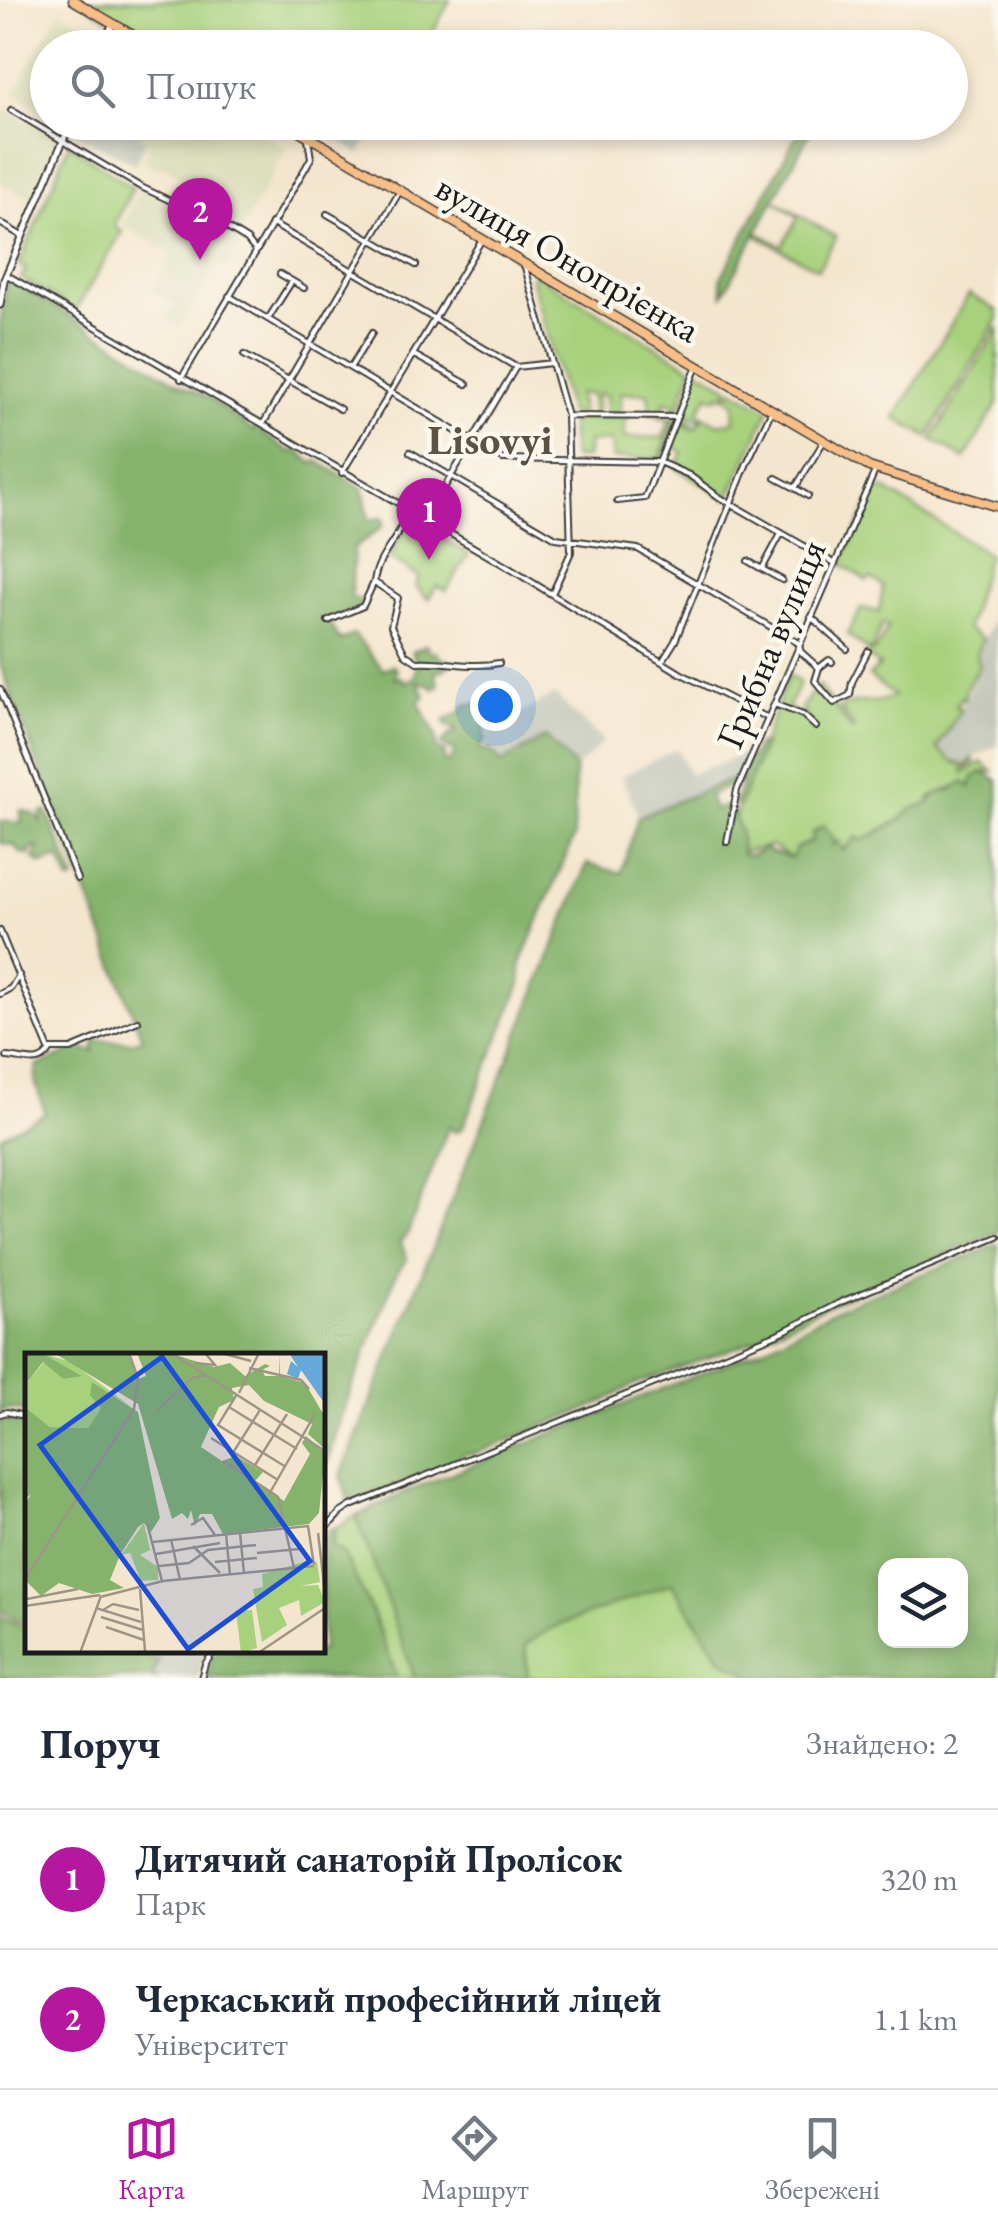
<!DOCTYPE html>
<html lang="uk">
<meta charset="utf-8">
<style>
body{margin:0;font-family:"EB Garamond",serif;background:#f2f2f3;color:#1f2937}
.controls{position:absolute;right:30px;bottom:30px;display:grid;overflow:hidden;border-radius:20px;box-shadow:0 5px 15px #0003}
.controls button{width:90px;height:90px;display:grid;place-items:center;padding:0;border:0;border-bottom:2px solid #e0e1e3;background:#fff;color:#1f2937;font:50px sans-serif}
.you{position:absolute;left:495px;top:705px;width:35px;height:35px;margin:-25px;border:8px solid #fff;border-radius:50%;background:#1a73e8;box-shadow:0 0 0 15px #1a73e833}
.badge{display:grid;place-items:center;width:65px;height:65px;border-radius:50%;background:#b5179e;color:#fff;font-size:32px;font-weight:700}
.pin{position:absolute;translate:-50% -82px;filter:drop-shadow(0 2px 5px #0008)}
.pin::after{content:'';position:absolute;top:52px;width:35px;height:30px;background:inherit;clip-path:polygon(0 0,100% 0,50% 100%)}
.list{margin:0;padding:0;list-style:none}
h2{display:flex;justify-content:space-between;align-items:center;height:130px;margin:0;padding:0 40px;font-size:42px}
h2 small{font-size:32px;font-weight:400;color:#747a83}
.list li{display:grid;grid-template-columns:65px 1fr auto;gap:30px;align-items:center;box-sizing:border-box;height:140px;padding:0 40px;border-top:2px solid #e0e1e3}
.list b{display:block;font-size:38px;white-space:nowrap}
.list p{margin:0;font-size:32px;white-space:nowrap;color:#747a83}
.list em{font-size:32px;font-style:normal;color:#747a83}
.icon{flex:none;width:55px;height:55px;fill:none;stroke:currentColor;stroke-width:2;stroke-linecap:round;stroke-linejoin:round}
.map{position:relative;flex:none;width:998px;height:1678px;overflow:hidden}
.search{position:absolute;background:#fff;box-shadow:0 5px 15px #0003;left:30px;right:30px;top:30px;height:110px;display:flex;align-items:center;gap:25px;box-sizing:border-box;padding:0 35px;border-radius:55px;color:#747a83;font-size:38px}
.sheet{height:410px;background:#fff}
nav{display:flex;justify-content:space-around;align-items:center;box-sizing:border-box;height:140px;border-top:2px solid #e0e1e3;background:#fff;font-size:28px;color:#747a83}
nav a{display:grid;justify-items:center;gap:5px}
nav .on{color:#b5179e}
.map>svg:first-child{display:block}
</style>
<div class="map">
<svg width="998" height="1678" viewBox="0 0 998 1678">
<rect width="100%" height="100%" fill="#fbf7ec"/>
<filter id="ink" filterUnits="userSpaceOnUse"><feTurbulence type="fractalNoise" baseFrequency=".01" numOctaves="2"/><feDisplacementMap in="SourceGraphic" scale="20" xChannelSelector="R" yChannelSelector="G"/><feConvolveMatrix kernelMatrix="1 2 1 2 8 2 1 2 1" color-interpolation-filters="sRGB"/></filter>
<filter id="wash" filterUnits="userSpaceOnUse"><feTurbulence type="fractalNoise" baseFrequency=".0048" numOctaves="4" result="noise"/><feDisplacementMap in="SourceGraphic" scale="40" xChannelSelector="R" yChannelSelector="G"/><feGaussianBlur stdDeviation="2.25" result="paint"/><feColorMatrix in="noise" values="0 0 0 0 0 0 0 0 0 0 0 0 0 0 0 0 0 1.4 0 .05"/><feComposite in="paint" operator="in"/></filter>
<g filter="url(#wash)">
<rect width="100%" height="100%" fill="#f4e6ce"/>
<path fill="#dddebc" d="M 60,10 L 102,34 L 96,47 L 48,48 L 47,116 L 14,93 Z
M 9,111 L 58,138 L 32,200 L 0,183 L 0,113 Z
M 145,123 L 243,123 L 287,148 L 240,233 L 194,208 L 202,190 L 161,166 L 158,169 L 142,160 L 150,144 L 138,136 Z
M 139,189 L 242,239 L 226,270 L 218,265 L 180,327 L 167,319 L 174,305 L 151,292 L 172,254 L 123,225 Z"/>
<path fill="#c2c6b9" d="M 81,123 L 145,123 L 138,136 L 146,141 L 135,164 L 76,133 Z
M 319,123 L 319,122 L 375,123 L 360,154 L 329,134 L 315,131 Z
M 998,580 L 998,745 L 961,764 L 937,748 L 957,718 L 980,666 L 976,654 L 993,620 L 989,598 Z
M 555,695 L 603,741 L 590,756 L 575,768 L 546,737 L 502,763 L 489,752 L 489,731 Z
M 677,749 L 689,774 L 743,755 L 743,775 L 639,816 L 621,776 Z
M 151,1651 L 212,1651 L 205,1653 L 198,1678 L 160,1678 L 153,1676 Z"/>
<path fill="#a7d17d" stroke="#62764c" stroke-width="2.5" d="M 77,0 L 450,0 L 424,48 L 369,47 L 355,39 L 349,48 L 159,47 Z
M 69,144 L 133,188 L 114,225 L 122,232 L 76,309 L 70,311 L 60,304 L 64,303 L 21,278 L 26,269 L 19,265 Z
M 774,200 L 836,237 L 818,269 L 755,235 L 757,232 L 782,246 L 798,217 Z
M 534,274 L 693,368 L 675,413 L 673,403 L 664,402 L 663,414 L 650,414 L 648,393 L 621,393 L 621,414 L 606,414 L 606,395 L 597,394 L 597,413 L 592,413 L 591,394 L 578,394 L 582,414 L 569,413 L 531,277 Z
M 969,294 L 998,311 L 998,319 L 928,437 L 895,418 Z
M 998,328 L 998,403 L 965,459 L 932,439 Z
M 698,369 L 729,387 L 724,397 L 719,394 L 716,399 L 708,395 L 698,412 L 702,415 L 699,420 L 687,414 L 685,418 L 697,427 L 704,416 L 718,424 L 735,421 L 734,402 L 727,398 L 732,389 L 769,410 L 728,499 L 676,468 L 683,452 L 674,447 L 664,462 L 662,459 L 677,421 L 694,430 L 678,417 Z
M 629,417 L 625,420 L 625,438 L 663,437 L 670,420 L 658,418 L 675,418 L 659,459 L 613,458 L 611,441 L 587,442 L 587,458 L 573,458 L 570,419 Z
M 883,488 L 988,554 L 967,629 L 983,639 L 976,654 L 980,666 L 966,688 L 964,699 L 961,698 L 956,706 L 961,709 L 937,748 L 952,761 L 964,766 L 973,758 L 974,763 L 963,770 L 964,773 L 982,762 L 993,772 L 982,772 L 970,787 L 963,782 C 952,789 940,792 929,799 L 929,803 L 861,841 L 857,837 L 842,851 L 832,843 L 812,841 L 792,858 L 771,846 L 742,852 L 734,819 L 789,675 L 800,683 L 788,707 L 808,719 L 801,708 L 818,685 L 852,730 L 854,728 L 840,708 C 864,696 870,708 894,696 L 869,676 L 881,665 L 877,666 L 873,659 L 866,659 L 868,653 L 876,650 L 888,627 L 882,624 L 873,648 L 868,651 L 847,634 L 862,608 L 879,612 L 883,586 L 871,578 L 867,581 L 841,564 L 875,490 Z
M 408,520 L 469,554 L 446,591 L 437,586 L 428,599 L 415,586 L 419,577 L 390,558 Z
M 356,1516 L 360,1523 L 415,1678 L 397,1678 L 372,1613 L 332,1547 L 336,1528 Z
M 672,1583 L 721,1659 L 756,1678 L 528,1678 L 525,1645 L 551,1628 Z"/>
<path fill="#85b36c" stroke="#506844" stroke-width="2.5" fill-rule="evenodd" d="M 803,123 L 815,123 L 723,295 L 721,278 Z
M 11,280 L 178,383 L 211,399 L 253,431 L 257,426 L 262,428 L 263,434 L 291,452 L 297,449 L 313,464 L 317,461 L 363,488 L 369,520 L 383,518 L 384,525 L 354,549 L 351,597 L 364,602 L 363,606 L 329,621 L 340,641 L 354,634 L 383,670 L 392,665 L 397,669 L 395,678 L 402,677 L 405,682 L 415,677 L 417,662 L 412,652 L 426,645 L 431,653 L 436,651 L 440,658 L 452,662 L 445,669 L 435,673 L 439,686 L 433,689 L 431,685 L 418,682 L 425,696 L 419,702 L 436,736 L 436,749 L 445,753 L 444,761 L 448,763 L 456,752 L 441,745 L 449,735 L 454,734 L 455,729 L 445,725 L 445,719 L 458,714 L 465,705 C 477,702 485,703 496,711 L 496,723 L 491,727 L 490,721 L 485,725 L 486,741 L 480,745 L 480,751 L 488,749 L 502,763 L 546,737 L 575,768 L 574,837 L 521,963 L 521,984 L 462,1129 L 454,1132 L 449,1126 L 407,1235 L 400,1241 L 407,1259 L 397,1272 L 341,1416 L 323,1477 L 322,1356 L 28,1356 L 27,1412 L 8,1409 L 0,1412 L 0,1136 L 45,1113 L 35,1081 L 37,1066 L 78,1048 L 94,1052 L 95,1040 L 133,1042 L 142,1038 L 0,665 L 0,328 L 5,287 Z
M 757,745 L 764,745 L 739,806 L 734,804 L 742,780 L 709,796 L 714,810 L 730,805 L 740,831 L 742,855 L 752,855 L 767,848 L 769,852 L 792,858 L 796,848 L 812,841 L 812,833 L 823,826 L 834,838 L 833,846 L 839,841 L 843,851 L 857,837 L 861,841 L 896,823 L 913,808 L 928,804 L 936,794 L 949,791 L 964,782 L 970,787 L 973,777 L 982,772 L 998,780 L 998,1233 L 834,1302 L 756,1340 L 634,1385 L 599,1404 L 475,1454 L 467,1453 L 446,1466 L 353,1503 L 348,1500 L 341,1475 L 587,864 L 621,873 L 638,817 L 743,775 L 743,758 L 752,757 Z
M 21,810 L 34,814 L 41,822 L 41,813 L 47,811 L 75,879 L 70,882 L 59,858 L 42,864 L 34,859 L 39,847 L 32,849 L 29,855 L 20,853 L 14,845 L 0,843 L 0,821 L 21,823 Z
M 998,1244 L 998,1678 L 756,1678 L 721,1659 L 672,1583 L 551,1628 L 525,1645 L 528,1678 L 415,1678 L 356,1516 L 415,1488 L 764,1348 L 838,1308 ZM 886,1566 L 960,1566 L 960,1640 L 886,1640 Z
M 0,1419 L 27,1422 L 27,1624 L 0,1611 Z
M 336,1528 L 332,1547 L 343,1552 L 372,1613 L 397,1678 L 207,1678 L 212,1656 L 218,1651 L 322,1650 L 323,1541 L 330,1529 Z
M 0,1616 L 27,1628 L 28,1650 L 151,1651 L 150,1658 L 158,1660 L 153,1676 L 160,1678 L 0,1678 Z"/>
</g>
<g filter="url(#ink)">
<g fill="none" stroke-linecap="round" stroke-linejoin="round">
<g stroke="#3c3a37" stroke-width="8">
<path id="minor" d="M 11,110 L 139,186 L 224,226 L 247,240 L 255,250
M 327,214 L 416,265
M 0,223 L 22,236
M 271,223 L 516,367
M 524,264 L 567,416 L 571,552 L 552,594
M 280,274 L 304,288
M 7,275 L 504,565 L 680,673 L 768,718
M 229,296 L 503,459 L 659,462 L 689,475 L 719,497 L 834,563
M 268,319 L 292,281
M 244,355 L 340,409
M 414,355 L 467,384
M 350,368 L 372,333
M 181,379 L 306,167 L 311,158 L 308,139
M 567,416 L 677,417
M 263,424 L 400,191
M 410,452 L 556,538 L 638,549 L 800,644
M 342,473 L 481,241
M 776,478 L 795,488
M 808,496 L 795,488 L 824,441
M 617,501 L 645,498 L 697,366
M 406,511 C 402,538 377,554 374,582 L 398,598 L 391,626 L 405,654 L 417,662 C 445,660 471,669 499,663
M 422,517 L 428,515 L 516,367 L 552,363
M 781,534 L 762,569 L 782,580
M 748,561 L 762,569
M 811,617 L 847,649
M 328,621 L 363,606 L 374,582
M 799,646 L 801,652 L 819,668 L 815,681 L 834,703 L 850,695 L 852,682 L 868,651
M 662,662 L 675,641 L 747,463 L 772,410
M 820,667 L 829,660 L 832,662
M 0,689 L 77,879
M 774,704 L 803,715 L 816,727
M 727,842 L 737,790 L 875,471
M 0,931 L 49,1050
M 0,994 L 11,988 L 19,975
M 7,1057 C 26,1058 40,1068 51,1049 L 71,1049 L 138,1021
M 0,1414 L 7,1412 L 28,1417
M 322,1533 L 340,1513 L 351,1506 L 782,1332 L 841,1302 L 998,1237
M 201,1678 L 205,1664 L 215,1650"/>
</g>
<g stroke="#3c3a37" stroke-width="9">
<path id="tertiary" d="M 102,48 L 113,23
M 0,305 L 4,280 L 71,122"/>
</g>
<g stroke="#3c3a37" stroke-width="11">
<path id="primary" d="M 73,0 L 155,48
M 284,122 L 869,467 L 998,507"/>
</g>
<use href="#minor" stroke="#fff" stroke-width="4"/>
<use href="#tertiary" stroke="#fff" stroke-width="5"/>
<use href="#primary" stroke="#f7be88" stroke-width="8"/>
</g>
</g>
<g text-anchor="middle" stroke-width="9" stroke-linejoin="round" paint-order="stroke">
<g font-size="38" fill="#1c1c1c" stroke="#fbf7ec">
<text transform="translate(568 258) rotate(30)" y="13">вулиця Онопрієнка</text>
<text transform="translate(771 644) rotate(-67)" y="13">Грибна вулиця</text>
</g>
<g font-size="42" font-weight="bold" fill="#5c5243" stroke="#fbf7ec">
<text x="490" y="454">Lisovyi</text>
</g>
</g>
<g transform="translate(25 1353)">
<rect width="300" height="300" fill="#f4e6ce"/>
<path d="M 17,0 L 46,9 L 108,55 L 68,30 L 76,55 L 63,75 L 25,74 L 0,54 L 0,32 L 19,9 L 38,26 L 55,22 ZM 119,170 L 125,197 L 115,202 L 133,214 L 133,227 L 116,228 L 105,200 L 96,202 ZM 282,208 L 292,209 L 295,229 L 275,233 L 293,232 L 300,249 L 276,263 L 274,247 L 254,255 L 262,272 L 237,289 L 228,236 L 238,234 L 237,221 ZM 227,257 L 232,295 L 216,300 L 211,258 Z" fill="#a7d17d"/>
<path d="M 0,0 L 17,0 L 57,23 L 38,26 L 18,9 L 0,32 ZM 29,0 L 103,0 L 113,26 L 121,23 L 112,0 L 144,0 L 189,14 L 205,10 L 220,23 L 240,11 L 245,13 L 237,17 L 240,23 L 254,23 L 254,0 L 255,23 L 280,30 L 300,64 L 300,96 L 283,81 L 287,71 L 239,48 L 224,32 L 207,35 L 209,47 L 194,54 L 176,94 L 197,108 L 211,103 L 238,119 L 230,128 L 259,148 L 285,101 L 277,90 L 281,83 L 300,100 L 294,160 L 284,171 L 198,181 L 187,161 L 175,161 L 170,173 L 166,157 L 163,166 L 157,160 L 147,166 L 113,51 ZM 67,29 L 113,59 L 135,165 L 126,179 L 119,170 L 113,174 L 95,202 L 85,227 L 99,235 L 67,241 L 34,230 L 16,243 L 0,227 L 0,151 L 6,141 L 0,146 L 0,54 L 25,74 L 63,75 L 76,55 L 65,42 Z" fill="#85b36c"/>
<path d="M 264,0 L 300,0 L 300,51 L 276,17 L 273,26 L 262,21 L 266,8 L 273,14 Z" fill="#66a9db"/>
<path fill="none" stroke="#9e9587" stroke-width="2.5" d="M 146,0 L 300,98M 196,0 L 226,8M 170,10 L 190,12 L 180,0M 224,15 L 276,27 L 284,36M 214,40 L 234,0M 212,41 L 193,72 L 261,114M 204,54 L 272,96M 133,57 L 167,25 L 180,23M 186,85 L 253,127M 209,98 L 235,57M 198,108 L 246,139M 230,112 L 262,61M 300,122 L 300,199M 246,139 L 253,144 L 269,215M 243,143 L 290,61M 122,170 L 137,228M 166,172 L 178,165 L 190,182M 215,180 L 219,220M 293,180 L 300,239M 201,181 L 205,222M 146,186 L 155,227M 128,189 L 283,173 L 289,212M 168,193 L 195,220M 232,200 L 274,196M 131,201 L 195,190M 190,209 L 232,205M 134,213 L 164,210 L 183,197 L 231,192M 0,226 L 109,56 L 113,25 L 104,0M 115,236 L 120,298M 75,244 L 138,228 L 289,213M 2,246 L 53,236M 0,253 L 75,242M 71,255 L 116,269M 78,257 L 88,251 L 114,257M 76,264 L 118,277M 81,274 L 119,287M 55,300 L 76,243M 233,300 L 300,255"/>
<path fill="#1d4ed8" fill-opacity="0.15" stroke="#1d4ed8" stroke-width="5" d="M 137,4 L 285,208 L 163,296 L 15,92 Z"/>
<rect width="300" height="300" fill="none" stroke="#1c1c1c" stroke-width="5"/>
</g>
</svg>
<div class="controls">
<button><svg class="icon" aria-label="layers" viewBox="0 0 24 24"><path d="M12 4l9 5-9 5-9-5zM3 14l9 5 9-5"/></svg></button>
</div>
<div class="you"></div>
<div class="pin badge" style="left:429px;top:560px">1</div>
<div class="pin badge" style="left:200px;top:260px">2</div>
<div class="search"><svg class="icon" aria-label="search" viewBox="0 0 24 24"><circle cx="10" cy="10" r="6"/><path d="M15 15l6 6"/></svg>Пошук</div>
</div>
<section class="sheet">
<h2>Поруч<small>Знайдено: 2</small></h2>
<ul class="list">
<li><span class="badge">1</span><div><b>Дитячий санаторій Пролісок</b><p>Парк</p></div><em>320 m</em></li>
<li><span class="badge">2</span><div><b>Черкаський професійний ліцей</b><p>Університет</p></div><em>1.1 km</em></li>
</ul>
</section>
<nav>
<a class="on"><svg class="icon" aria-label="map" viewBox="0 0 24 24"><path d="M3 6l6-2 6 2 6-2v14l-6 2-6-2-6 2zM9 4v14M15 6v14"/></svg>Карта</a>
<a><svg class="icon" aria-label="directions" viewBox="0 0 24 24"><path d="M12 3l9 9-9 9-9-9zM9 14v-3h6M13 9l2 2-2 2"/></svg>Маршрут</a>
<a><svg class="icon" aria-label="saved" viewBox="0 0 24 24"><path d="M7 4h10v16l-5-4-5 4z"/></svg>Збережені</a>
</nav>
